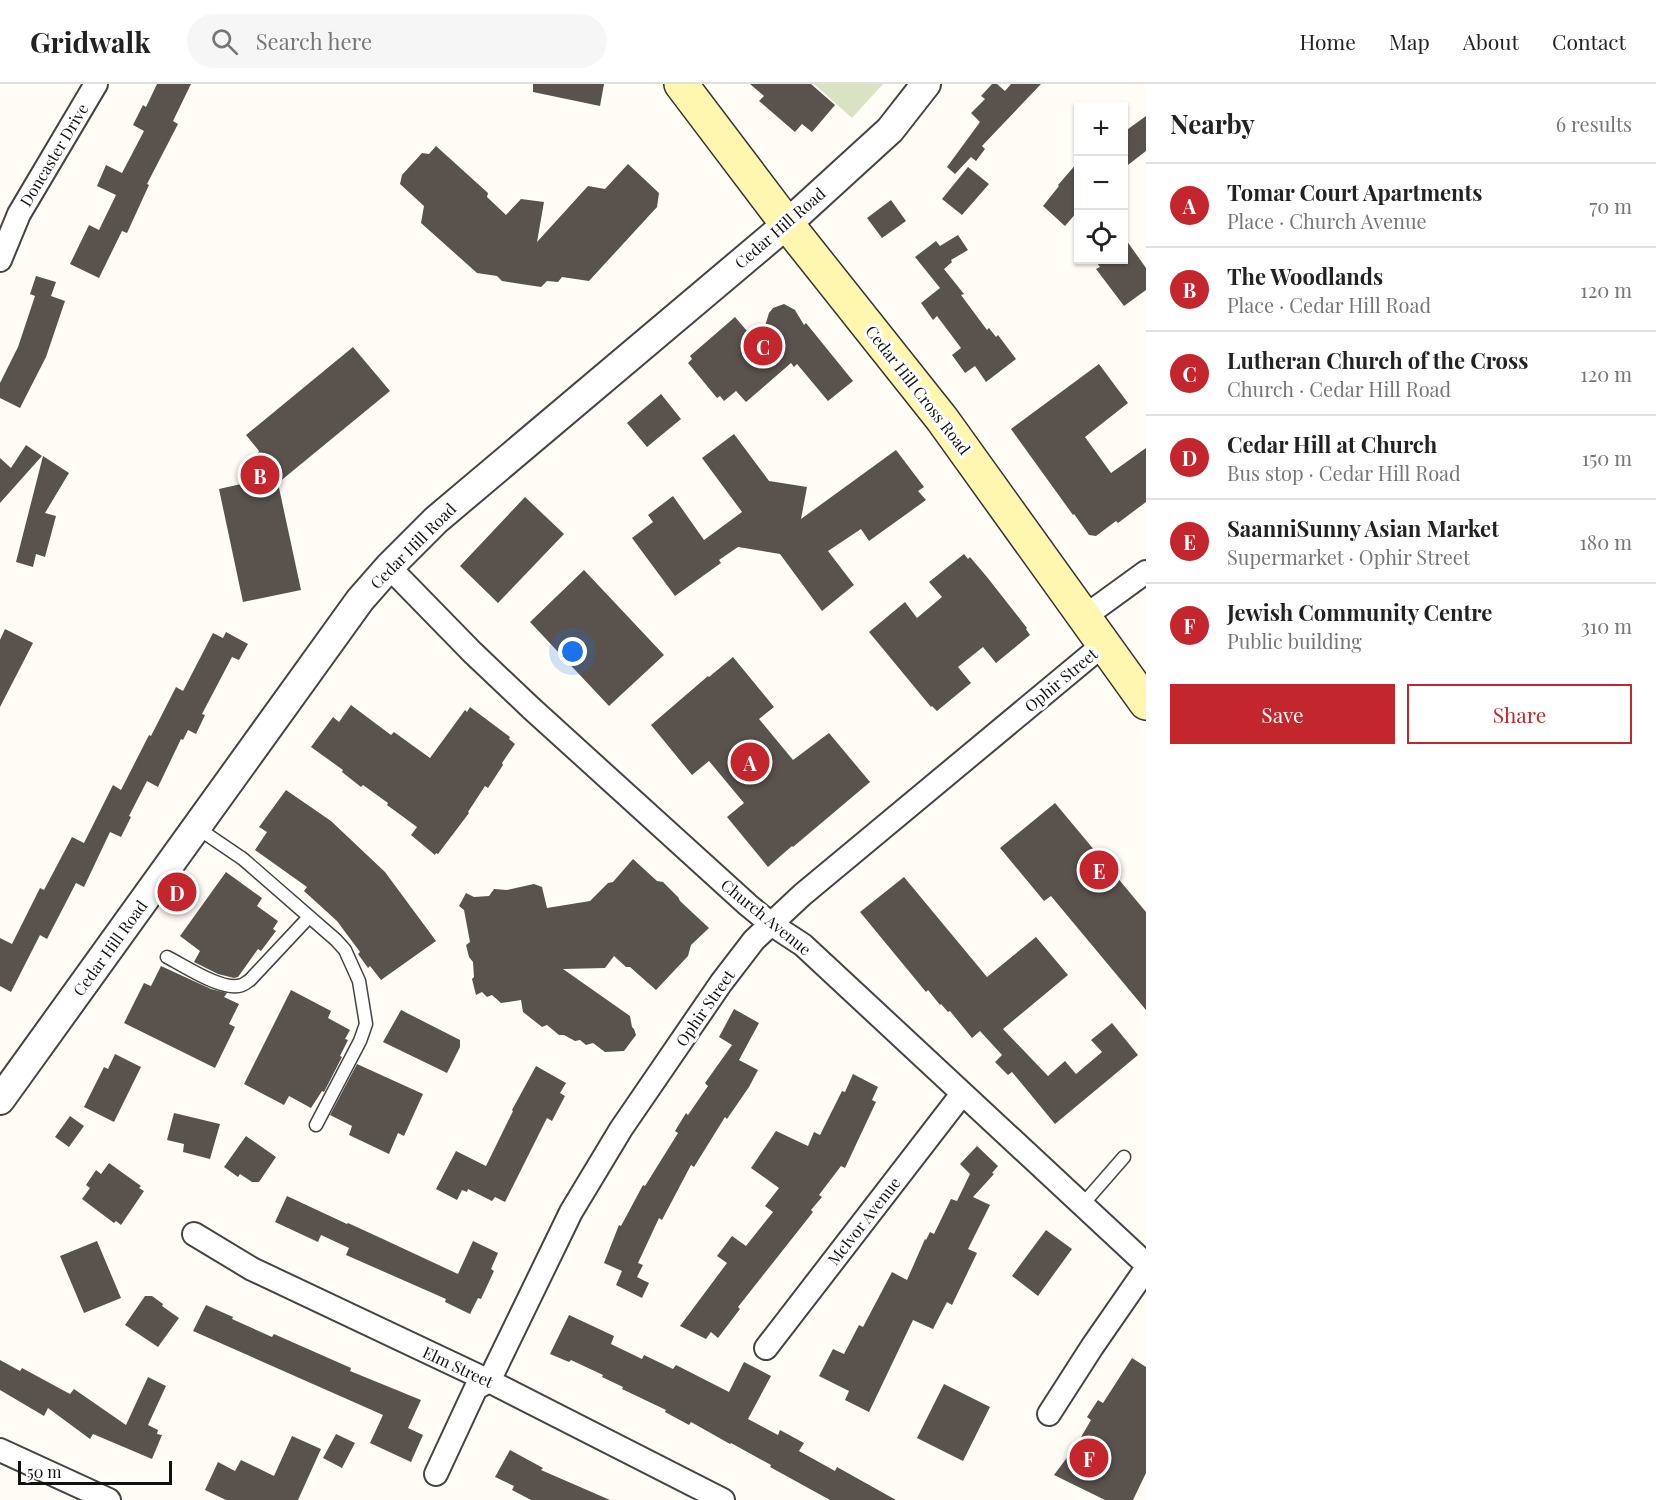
<!DOCTYPE html>
<meta charset="utf-8">
<style>
body{margin:0;font-family:"Playfair Display",serif;background:#f6f6f6;color:#222}
.controls{position:absolute;right:18px;top:18px;display:grid;overflow:hidden;border-radius:0px;box-shadow:0 2px 4px #0004}
.controls button{width:54px;height:54px;display:grid;place-items:center;padding:0;border:0;border-bottom:2px solid #e0e0e0;background:#fff;color:#222;font:30px sans-serif}
.scale{position:absolute;left:18px;bottom:15px;width:154px;box-sizing:border-box;padding-left:6px;border:3px solid #111;border-top:0;font-size:16px;line-height:21px;white-space:nowrap;color:#111;-webkit-text-stroke:4px #fff;paint-order:stroke}
.you{position:absolute;left:573px;top:568px;width:21px;height:21px;margin:-15px;border:4px solid #fff;border-radius:50%;background:#1a73e8;box-shadow:0 0 0 9px #1a73e833}
.badge{display:grid;place-items:center;width:39px;height:39px;border-radius:50%;background:#c4262e;color:#fff;font-size:20px;font-weight:700}
.pin{position:absolute;translate:-50% -50%;border:3px solid #fff;box-shadow:0 2px 6px #0006}
.list{margin:0;padding:0;list-style:none}
h2{display:flex;justify-content:space-between;align-items:center;height:78px;margin:0;padding:0 24px;font-size:26px}
h2 small{font-size:20px;font-weight:400;color:#767676}
.list li{display:grid;grid-template-columns:39px 1fr auto;gap:18px;align-items:center;box-sizing:border-box;height:84px;padding:0 24px;border-top:2px solid #e0e0e0}
.list b{display:block;font-size:22px;white-space:nowrap}
.list p{margin:0;font-size:20px;white-space:nowrap;color:#767676}
.list em{font-size:20px;font-style:normal;color:#767676}
.actions{display:flex;gap:12px;padding:18px 24px}
.actions a{flex:1;padding:14px 0;border:2px solid #c4262e;border-radius:0px;text-align:center;font-size:21px;color:#c4262e}
.actions .main{background:#c4262e;color:#fff}
.icon{flex:none;width:33px;height:33px;fill:none;stroke:currentColor;stroke-width:2;stroke-linecap:round;stroke-linejoin:round}
.map{position:relative;flex:none;width:1146px;height:1416px;overflow:hidden}
header{display:flex;align-items:center;gap:36px;box-sizing:border-box;height:84px;padding:0 30px;background:#fff;border-bottom:2px solid #e0e0e0}
header strong{font-size:28px}
nav{display:flex;gap:33px;margin-inline-start:auto;font-size:21px}
.search{width:420px;height:54px;background:#f6f6f6;display:flex;align-items:center;gap:15px;box-sizing:border-box;padding:0 21px;border-radius:33px;color:#767676;font-size:22px}
main{display:flex}
aside{flex:1;background:#fff}
.map>svg:first-child{display:block}
</style>
<header>
<strong>Gridwalk</strong>
<div class="search"><svg class="icon" aria-label="search" viewBox="0 0 24 24"><circle cx="10" cy="10" r="6"/><path d="M15 15l6 6"/></svg>Search here</div>
<nav><a>Home</a><a>Map</a><a>About</a><a>Contact</a></nav>
</header>
<main>
<div class="map">
<svg width="1146" height="1416" viewBox="0 0 1146 1416">
<rect width="100%" height="100%" fill="#fffdf5"/>
<path fill="#d9e3c4" d="M 814,0 L 883,0 L 852,34 Z"/>
<path fill="#5a524d" d="M 157,0 L 191,0 L 173,37 L 178,40 L 147,100 L 149,101 L 127,149 L 122,147 L 99,194 L 70,180 L 89,141 L 99,146 L 116,111 L 97,102 L 106,81 L 122,89 L 144,47 L 133,41 L 143,21 L 146,23 Z
M 533,0 L 604,0 L 600,22 L 533,8 Z
M 750,0 L 811,0 L 835,21 L 812,48 L 802,40 L 795,48 L 759,17 L 764,12 Z
M 992,0 L 997,0 L 1005,7 L 1011,0 L 1041,0 L 982,62 L 985,65 L 976,77 L 971,73 L 955,90 L 947,83 L 980,38 L 971,29 L 985,15 L 981,12 Z
M 1146,32 L 1146,67 L 1124,84 L 1124,48 Z
M 436,62 L 488,109 L 487,113 L 506,131 L 521,115 L 544,118 L 537,158 L 588,102 L 605,105 L 628,80 L 659,109 L 657,123 L 589,197 L 562,193 L 558,198 L 547,197 L 541,203 L 502,197 L 497,192 L 477,189 L 421,139 L 424,122 L 400,100 L 402,91 L 422,69 L 429,70 Z
M 1078,78 L 1078,127 L 1065,142 L 1043,122 L 1059,102 L 1058,101 Z
M 968,83 L 989,100 L 962,131 L 942,115 Z
M 891,116 L 906,137 L 882,154 L 867,134 Z
M 958,151 L 968,166 L 951,176 L 952,178 L 944,185 L 964,210 L 961,211 L 987,246 L 989,244 L 996,253 L 998,251 L 1016,275 L 986,298 L 975,282 L 965,289 L 952,271 L 961,264 L 937,232 L 933,236 L 921,219 L 940,204 L 915,173 L 936,157 L 940,162 Z
M 1124,153 L 1146,184 L 1146,206 L 1124,222 L 1096,185 L 1100,183 L 1095,176 L 1124,176 Z
M 36,192 L 56,198 L 51,212 L 65,217 L 46,273 L 20,324 L 0,314 L 0,299 L 18,263 L 35,212 L 30,210 Z
M 784,220 L 795,226 L 804,241 L 806,239 L 853,297 L 828,317 L 797,280 L 794,283 L 791,279 L 746,318 L 736,307 L 724,317 L 720,312 L 717,314 L 688,279 L 692,275 L 690,272 L 735,233 L 759,261 L 769,229 L 773,224 Z
M 353,263 L 390,307 L 278,399 L 301,506 L 243,518 L 219,405 L 241,400 L 259,367 L 246,351 Z
M 1099,280 L 1128,319 L 1085,353 L 1111,389 L 1146,364 L 1146,418 L 1118,439 L 1116,437 L 1096,452 L 1089,451 L 1074,430 L 1073,431 L 1011,345 Z
M 661,310 L 681,335 L 647,363 L 627,339 Z
M 734,350 L 769,397 L 807,403 L 801,435 L 896,366 L 924,403 L 918,407 L 926,416 L 869,457 L 861,445 L 828,467 L 854,501 L 822,527 L 780,470 L 738,463 L 719,476 L 721,479 L 675,512 L 632,454 L 653,438 L 648,431 L 673,412 L 704,456 L 742,428 L 702,374 Z
M 26,361 L 42,372 L 0,419 L 0,374 L 11,384 Z
M 43,372 L 69,389 L 45,429 L 56,432 L 45,473 L 36,470 L 33,483 L 16,478 Z
M 525,413 L 564,450 L 498,519 L 460,482 Z
M 964,470 L 968,475 L 970,473 L 987,493 L 1027,544 L 1026,545 L 1030,551 L 996,579 L 983,563 L 958,583 L 971,599 L 937,627 L 932,622 L 931,623 L 869,548 L 905,518 L 917,534 L 942,513 L 929,498 Z
M 584,486 L 664,571 L 609,622 L 530,538 Z
M 5,545 L 33,559 L 0,623 L 0,556 Z
M 226,548 L 248,560 L 239,576 L 232,573 L 202,630 L 205,631 L 196,650 L 188,646 L 183,656 L 181,655 L 158,703 L 147,697 L 129,732 L 131,733 L 121,753 L 110,748 L 84,803 L 76,799 L 47,855 L 40,851 L 11,908 L 0,902 L 0,854 L 12,860 L 40,804 L 44,806 L 72,753 L 84,759 L 113,701 L 121,706 L 149,651 L 151,652 L 176,603 L 183,607 L 213,549 L 223,554 Z
M 733,573 L 774,623 L 759,635 L 793,676 L 829,649 L 870,698 L 793,763 L 792,762 L 768,783 L 727,733 L 744,719 L 709,677 L 692,691 L 651,641 L 708,592 L 709,593 Z
M 351,621 L 391,651 L 394,648 L 430,674 L 465,626 L 467,628 L 470,623 L 510,653 L 509,655 L 515,660 L 502,679 L 503,681 L 488,704 L 485,702 L 468,728 L 469,729 L 438,770 L 436,769 L 435,771 L 411,751 L 417,743 L 387,721 L 388,719 L 363,701 L 361,703 L 342,688 L 343,686 L 311,663 L 333,633 L 339,638 Z
M 286,706 L 331,737 L 385,788 L 436,857 L 381,896 L 370,882 L 368,884 L 358,870 L 360,868 L 337,837 L 304,807 L 307,803 L 255,766 L 267,748 L 259,743 Z
M 1055,719 L 1146,828 L 1146,926 L 1051,812 L 1044,817 L 1000,764 Z
M 633,775 L 657,797 L 663,798 L 678,813 L 680,817 L 709,844 L 691,861 L 688,872 L 656,906 L 630,883 L 626,883 L 614,872 L 605,884 L 563,885 L 630,932 L 632,943 L 634,945 L 636,951 L 624,967 L 605,968 L 593,959 L 586,961 L 580,956 L 575,957 L 564,951 L 559,951 L 547,941 L 542,943 L 523,928 L 521,916 L 501,919 L 492,911 L 487,913 L 482,908 L 476,911 L 472,895 L 474,893 L 473,878 L 469,873 L 466,861 L 470,858 L 464,826 L 459,822 L 466,809 L 474,813 L 489,812 L 494,805 L 507,806 L 534,800 L 542,803 L 547,824 L 590,817 L 608,799 L 613,798 Z
M 226,788 L 262,814 L 257,822 L 278,837 L 273,845 L 276,847 L 261,867 L 258,865 L 238,893 L 234,894 L 218,890 L 194,878 L 200,867 L 180,852 Z
M 904,793 L 987,893 L 1036,853 L 1068,891 L 1003,945 L 1048,992 L 1065,977 L 1076,990 L 1102,968 L 1091,956 L 1112,939 L 1138,971 L 1055,1040 L 1012,988 L 1008,991 L 995,978 L 1002,971 L 980,947 L 972,954 L 950,927 L 948,928 L 941,920 L 940,921 L 928,906 L 926,908 L 860,828 Z
M 161,882 L 211,905 L 227,909 L 224,913 L 239,920 L 229,940 L 235,943 L 215,984 L 124,939 L 144,899 L 151,902 Z
M 291,906 L 331,927 L 328,934 L 350,946 L 345,955 L 348,956 L 340,972 L 342,973 L 324,1008 L 322,1007 L 311,1024 L 289,1012 L 284,1021 L 244,1000 Z
M 734,925 L 759,939 L 739,976 L 758,986 L 749,1003 L 727,1035 L 725,1033 L 694,1083 L 691,1081 L 662,1136 L 659,1134 L 638,1179 L 643,1181 L 637,1193 L 649,1199 L 642,1214 L 616,1201 L 622,1187 L 604,1179 L 619,1141 L 621,1142 L 643,1101 L 645,1102 L 678,1049 L 675,1047 L 686,1029 L 688,1031 L 708,1002 L 705,999 L 732,961 L 719,953 Z
M 401,926 L 460,956 L 460,963 L 447,989 L 383,958 Z
M 115,970 L 141,983 L 114,1038 L 84,1023 L 104,983 L 108,985 Z
M 357,980 L 423,1010 L 404,1052 L 398,1049 L 389,1070 L 349,1051 L 352,1042 L 330,1031 Z
M 536,982 L 566,999 L 560,1009 L 565,1012 L 552,1037 L 547,1034 L 505,1118 L 495,1113 L 492,1117 L 468,1105 L 467,1108 L 462,1106 L 457,1116 L 436,1105 L 456,1067 L 486,1082 L 513,1027 L 512,1026 Z
M 853,990 L 878,1003 L 872,1016 L 876,1018 L 845,1084 L 841,1082 L 819,1111 L 822,1113 L 811,1126 L 813,1128 L 738,1223 L 740,1225 L 718,1254 L 711,1248 L 706,1255 L 680,1242 L 727,1179 L 717,1172 L 732,1152 L 746,1162 L 773,1128 L 765,1122 L 779,1104 L 751,1084 L 776,1047 L 808,1062 L 814,1048 L 820,1051 L 842,1007 L 845,1008 Z
M 174,1029 L 220,1040 L 210,1075 L 183,1068 L 184,1060 L 167,1056 Z
M 70,1032 L 84,1042 L 69,1063 L 55,1053 Z
M 246,1052 L 276,1073 L 259,1098 L 252,1098 L 240,1090 L 238,1093 L 224,1083 Z
M 977,1062 L 998,1082 L 992,1089 L 994,1090 L 973,1113 L 990,1121 L 968,1165 L 977,1169 L 952,1221 L 947,1218 L 933,1245 L 913,1236 L 869,1328 L 845,1316 L 849,1307 L 819,1292 L 833,1265 L 844,1270 L 859,1241 L 863,1243 L 892,1188 L 907,1196 L 925,1155 L 926,1156 L 930,1148 L 934,1150 L 951,1115 L 957,1117 L 970,1090 L 960,1080 Z
M 109,1079 L 141,1102 L 139,1104 L 144,1107 L 121,1141 L 116,1137 L 114,1139 L 82,1115 L 90,1104 L 86,1101 L 96,1086 L 101,1090 Z
M 287,1112 L 347,1140 L 348,1139 L 385,1156 L 458,1190 L 473,1157 L 498,1169 L 491,1185 L 494,1187 L 481,1215 L 478,1214 L 470,1230 L 445,1218 L 446,1215 L 346,1171 L 349,1164 L 321,1151 L 318,1158 L 275,1138 Z
M 1046,1146 L 1072,1165 L 1038,1212 L 1012,1192 Z
M 97,1157 L 121,1214 L 84,1229 L 60,1172 Z
M 145,1212 L 152,1212 L 163,1220 L 162,1222 L 179,1234 L 158,1263 L 125,1241 Z
M 206,1221 L 233,1233 L 232,1235 L 272,1253 L 274,1250 L 351,1284 L 350,1287 L 421,1316 L 408,1344 L 423,1351 L 411,1378 L 370,1359 L 383,1331 L 193,1247 Z
M 569,1231 L 614,1252 L 611,1260 L 642,1275 L 644,1271 L 673,1285 L 676,1281 L 729,1308 L 744,1278 L 771,1292 L 748,1335 L 778,1351 L 780,1346 L 804,1359 L 799,1367 L 835,1387 L 837,1383 L 896,1416 L 830,1416 L 770,1383 L 771,1381 L 731,1359 L 730,1360 L 691,1338 L 689,1341 L 665,1328 L 666,1326 L 622,1305 L 623,1303 L 602,1293 L 603,1291 L 571,1276 L 569,1278 L 550,1270 Z
M 1132,1274 L 1146,1283 L 1146,1389 L 1133,1416 L 1105,1416 L 1054,1391 L 1077,1360 L 1091,1336 L 1087,1333 L 1098,1316 L 1103,1319 Z
M 0,1276 L 20,1287 L 22,1284 L 70,1310 L 74,1305 L 126,1341 L 148,1293 L 166,1302 L 148,1341 L 158,1346 L 157,1350 L 162,1351 L 152,1375 L 93,1350 L 90,1355 L 48,1324 L 44,1332 L 0,1306 Z
M 944,1300 L 990,1323 L 963,1377 L 917,1354 Z
M 336,1350 L 355,1359 L 342,1384 L 323,1374 Z
M 292,1352 L 321,1365 L 298,1416 L 226,1416 L 205,1406 L 218,1378 L 235,1387 L 241,1376 L 274,1392 Z
M 510,1366 L 543,1384 L 541,1386 L 610,1416 L 531,1416 L 512,1406 L 514,1402 L 495,1393 Z"/>
<g fill="none" stroke-linecap="round" stroke-linejoin="round">
<g stroke="#444" stroke-width="15">
<path id="service" d="M 196,743 L 243,775 L 336,856 L 345,866 L 359,897 L 366,940 L 360,957 L 316,1041
M 167,873 C 185,882 223,908 242,901 C 245,900 248,897 250,896 L 309,833
M 1083,1120 L 1124,1073"/>
</g>
<g stroke="#444" stroke-width="26">
<path id="minor" d="M 0,176 L 19,130 L 96,0
M 389,483 L 472,568 L 531,624 L 748,821 L 771,840 L 803,861 L 1146,1180
M 1084,533 L 1146,488
M 194,1150 L 252,1185 L 489,1297 L 723,1416
M 766,1264 L 962,1010
M 1049,1330 L 1092,1263 L 1146,1185
M 0,1366 L 109,1416
M 436,1390 L 476,1304 L 489,1297 L 571,1128 L 621,1045 L 721,899 L 754,856 L 802,811 L 1104,560"/>
</g>
<g stroke="#444" stroke-width="32">
<path id="tertiary" d="M 0,1016 L 360,516 L 389,483 L 436,436 L 787,140 L 890,46 L 926,0"/>
</g>
<g stroke="#333" stroke-width="36">
<path id="secondary" d="M 681,0 L 787,140 L 942,335 L 1146,619"/>
</g>
<use href="#service" stroke="#fff" stroke-width="12"/>
<use href="#minor" stroke="#fff" stroke-width="22"/>
<use href="#tertiary" stroke="#fff" stroke-width="28"/>
<use href="#secondary" stroke="#fff6b0" stroke-width="33"/>
</g>
<g text-anchor="middle" stroke-width="6" stroke-linejoin="round" paint-order="stroke">
<g font-size="16" fill="#111" stroke="#fff">
<text transform="translate(54 71) rotate(-59)" y="6">Doncaster Drive</text>
<text transform="translate(780 144) rotate(-41)" y="6">Cedar Hill Road</text>
<text transform="translate(918 306) rotate(52)" y="6">Cedar Hill Cross Road</text>
<text transform="translate(413 462) rotate(-45)" y="6">Cedar Hill Road</text>
<text transform="translate(1061 596) rotate(-40)" y="6">Ophir Street</text>
<text transform="translate(766 833) rotate(39)" y="6">Church Avenue</text>
<text transform="translate(110 864) rotate(-54)" y="6">Cedar Hill Road</text>
<text transform="translate(705 924) rotate(-55)" y="6">Ophir Street</text>
<text transform="translate(864 1137) rotate(-52)" y="6">McIvor Avenue</text>
<text transform="translate(458 1283) rotate(25)" y="6">Elm Street</text>
</g>
</g>
</svg>
<div class="controls">
<button>+</button>
<button>−</button>
<button><svg class="icon" aria-label="locate" viewBox="0 0 24 24"><circle cx="12" cy="12" r="6"/><path d="M12 2v4M12 18v4M2 12h4M18 12h4"/></svg></button>
</div>
<div class="scale">50 m</div>
<div class="you"></div>
<div class="pin badge" style="left:750px;top:678px">A</div>
<div class="pin badge" style="left:260px;top:391px">B</div>
<div class="pin badge" style="left:763px;top:262px">C</div>
<div class="pin badge" style="left:177px;top:808px">D</div>
<div class="pin badge" style="left:1099px;top:786px">E</div>
<div class="pin badge" style="left:1089px;top:1374px">F</div>
</div>
<aside>
<h2>Nearby<small>6 results</small></h2>
<ul class="list">
<li><span class="badge">A</span><div><b>Tomar Court Apartments</b><p>Place · Church Avenue</p></div><em>70 m</em></li>
<li><span class="badge">B</span><div><b>The Woodlands</b><p>Place · Cedar Hill Road</p></div><em>120 m</em></li>
<li><span class="badge">C</span><div><b>Lutheran Church of the Cross</b><p>Church · Cedar Hill Road</p></div><em>120 m</em></li>
<li><span class="badge">D</span><div><b>Cedar Hill at Church</b><p>Bus stop · Cedar Hill Road</p></div><em>150 m</em></li>
<li><span class="badge">E</span><div><b>SaanniSunny Asian Market</b><p>Supermarket · Ophir Street</p></div><em>180 m</em></li>
<li><span class="badge">F</span><div><b>Jewish Community Centre</b><p>Public building</p></div><em>310 m</em></li>
</ul>
<div class="actions"><a class="main">Save</a><a>Share</a></div>
</aside>
</main>
